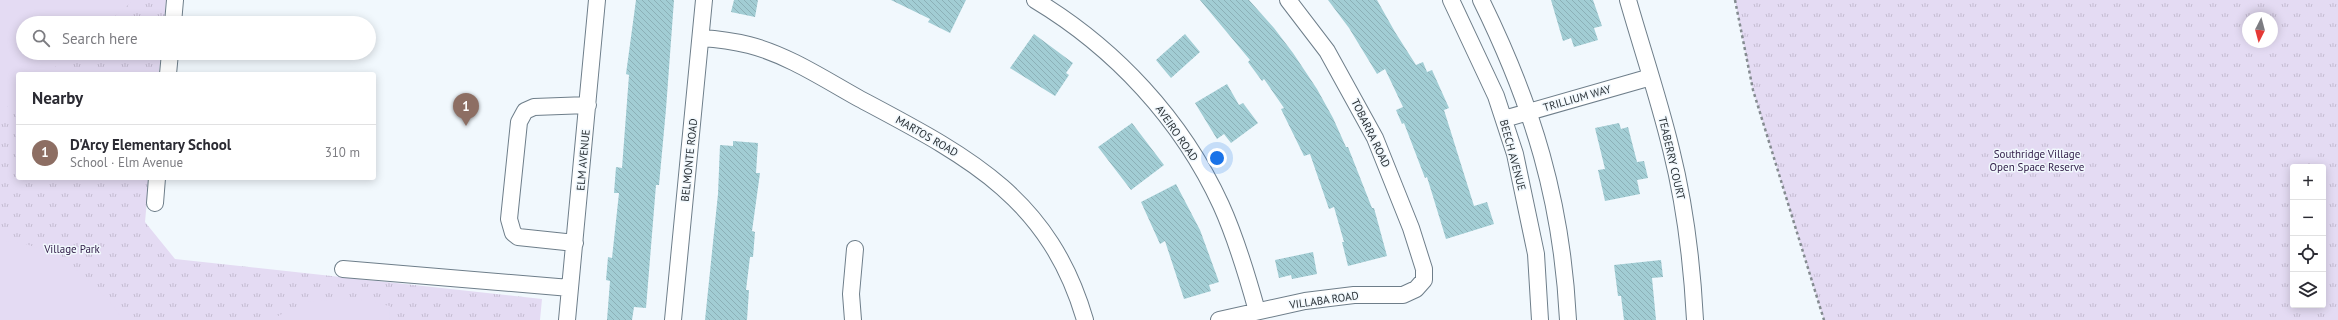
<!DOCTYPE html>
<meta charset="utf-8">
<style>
body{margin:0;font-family:"PT Sans",sans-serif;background:#f2f2f3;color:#2b2b33}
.controls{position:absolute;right:12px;bottom:12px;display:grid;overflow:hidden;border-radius:4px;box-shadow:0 2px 10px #0003}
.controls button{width:36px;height:36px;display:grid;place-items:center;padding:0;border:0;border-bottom:1px solid #e1e1e2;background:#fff;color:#2b2b33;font:20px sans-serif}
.compass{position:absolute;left:2242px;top:12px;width:36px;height:36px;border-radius:50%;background:#fff;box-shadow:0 2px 10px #0003;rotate:186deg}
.you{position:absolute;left:1217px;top:158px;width:14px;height:14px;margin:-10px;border:3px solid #fff;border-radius:50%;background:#1a73e8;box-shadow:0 0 0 6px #1a73e833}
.badge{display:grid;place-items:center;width:26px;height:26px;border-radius:50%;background:#0f766e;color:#fff;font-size:13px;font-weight:700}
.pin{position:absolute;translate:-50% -33px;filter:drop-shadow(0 1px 2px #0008)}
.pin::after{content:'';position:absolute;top:21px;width:14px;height:12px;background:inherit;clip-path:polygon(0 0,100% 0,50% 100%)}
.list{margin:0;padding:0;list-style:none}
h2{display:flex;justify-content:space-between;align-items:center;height:52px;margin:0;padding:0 16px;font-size:17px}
h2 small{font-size:13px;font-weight:400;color:#7c7c81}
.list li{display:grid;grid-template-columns:26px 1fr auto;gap:12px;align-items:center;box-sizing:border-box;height:56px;padding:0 16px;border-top:1px solid #e1e1e2}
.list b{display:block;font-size:15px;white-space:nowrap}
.list p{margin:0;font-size:13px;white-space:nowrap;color:#7c7c81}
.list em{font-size:13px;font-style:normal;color:#7c7c81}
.icon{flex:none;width:22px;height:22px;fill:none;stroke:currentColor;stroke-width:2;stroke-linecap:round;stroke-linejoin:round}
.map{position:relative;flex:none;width:2338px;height:320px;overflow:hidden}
.search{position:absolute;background:#fff;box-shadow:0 2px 10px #0003;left:16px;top:16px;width:360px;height:44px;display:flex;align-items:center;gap:10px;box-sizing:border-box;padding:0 14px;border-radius:22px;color:#7c7c81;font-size:15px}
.panel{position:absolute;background:#fff;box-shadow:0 2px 10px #0003;left:16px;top:72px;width:360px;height:108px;border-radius:4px}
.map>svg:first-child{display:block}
</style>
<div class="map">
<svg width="2338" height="320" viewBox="0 0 2338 320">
<defs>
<pattern id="grass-tufts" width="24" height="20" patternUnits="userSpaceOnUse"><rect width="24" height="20" fill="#e4dbf3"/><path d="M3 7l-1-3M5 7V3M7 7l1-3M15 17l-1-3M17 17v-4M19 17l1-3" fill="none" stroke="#c4bcd1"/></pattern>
<pattern id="building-back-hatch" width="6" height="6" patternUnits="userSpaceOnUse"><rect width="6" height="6" fill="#a2cdd4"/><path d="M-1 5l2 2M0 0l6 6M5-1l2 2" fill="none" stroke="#8cb0b7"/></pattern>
</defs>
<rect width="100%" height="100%" fill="#f1f8fd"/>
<path fill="url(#grass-tufts)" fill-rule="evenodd" d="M 0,0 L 166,0 L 164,23 L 23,23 L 23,53 L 161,53 L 159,74 L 18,74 L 18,178 L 149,178 L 145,222 L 175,259 L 542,299 L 540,320 L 0,320 Z
M 1735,0 L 2338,0 L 2338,320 L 1824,320 L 1753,90 ZM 2248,18 L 2272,18 L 2272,42 L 2248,42 ZM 2293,167 L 2323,167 L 2323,305 L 2293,305 Z"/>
<path fill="#e4dbf3" d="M 0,0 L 134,0 L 107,23 L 23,23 L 23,53 L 71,53 L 47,74 L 18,74 L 18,98 L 0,113 Z
M 0,242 C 7,242 15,241 22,243 C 63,253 100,285 123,320 L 0,320 Z
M 352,298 L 390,306 L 389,320 L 270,320 L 306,302 Z"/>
<path fill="url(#building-back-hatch)" d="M 636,0 L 674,0 L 666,109 L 659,185 L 656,185 L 646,308 L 634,307 L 632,320 L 607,320 L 610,281 L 606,280 L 608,257 L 612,258 L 619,193 L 614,193 L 616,167 L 622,168 L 629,75 L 626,74 Z
M 734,0 L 758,0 L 755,17 L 731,12 Z
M 891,0 L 966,0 L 950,33 L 928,22 L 930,19 Z
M 1200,0 L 1249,0 L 1274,28 L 1293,53 L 1317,89 L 1333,118 L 1346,147 L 1348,147 L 1372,208 L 1374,208 L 1387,256 L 1348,266 L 1342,242 L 1344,242 L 1334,207 L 1329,209 L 1310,154 L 1304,156 L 1281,109 L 1284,108 L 1264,79 L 1262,81 L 1248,62 L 1250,60 Z
M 1328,0 L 1377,0 L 1395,32 L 1416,65 L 1423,62 L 1427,72 L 1432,70 L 1449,108 L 1444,110 L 1474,206 L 1487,202 L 1494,224 L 1446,239 L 1427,177 L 1425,178 L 1404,123 L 1402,124 L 1396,110 L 1403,107 L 1385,69 L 1377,74 L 1349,28 Z
M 1551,0 L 1593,0 L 1602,26 L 1594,28 L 1598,40 L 1574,47 L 1571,38 L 1563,41 Z
M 1034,34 L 1073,63 L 1066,73 L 1069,75 L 1055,96 L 1010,68 Z
M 1185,34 L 1200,52 L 1171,78 L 1156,60 Z
M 1227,84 L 1239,105 L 1243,103 L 1258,123 L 1231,143 L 1224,134 L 1217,139 L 1195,103 Z
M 1132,123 L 1164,165 L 1131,190 L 1098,147 Z
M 1619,123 L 1621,129 L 1628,127 L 1637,162 L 1644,161 L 1648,178 L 1637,180 L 1640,194 L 1605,201 L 1598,170 L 1605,169 L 1595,128 Z
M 733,141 L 758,143 L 756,173 L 760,173 L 752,231 L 755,232 L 753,257 L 750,257 L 746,290 L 749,290 L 747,320 L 705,320 L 718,194 L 720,145 L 733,146 Z
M 1176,184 L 1200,230 L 1219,282 L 1209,285 L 1211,291 L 1184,299 L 1165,241 L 1160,244 L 1141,202 Z
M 1313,252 L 1317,274 L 1292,279 L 1291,275 L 1279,278 L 1275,260 Z
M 1661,260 L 1663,277 L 1652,278 L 1656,320 L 1624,320 L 1621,296 L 1618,296 L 1614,265 Z"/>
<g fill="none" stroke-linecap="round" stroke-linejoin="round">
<g stroke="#6e7e8a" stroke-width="18">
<path id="minor" d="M 1035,0 C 1115,48 1182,120 1221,205 C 1236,238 1247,275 1257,311
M 1451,0 L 1496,96 L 1515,154 L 1536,254 L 1540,320
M 1481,0 C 1533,106 1562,201 1568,320
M 1628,0 C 1642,49 1659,99 1671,149 C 1685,205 1692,262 1695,320
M 173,23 L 175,0
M 701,38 C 717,39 733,41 749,45 C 788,55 824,79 860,99 C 965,155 1049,196 1085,320
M 168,74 L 170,53
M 1504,119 L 1651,77
M 155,203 L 157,178
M 575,243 L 518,237 L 513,233 L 509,219 L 519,122 L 525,111 L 534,107 L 588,105
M 343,269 L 570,288
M 567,320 L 597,0
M 673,320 L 704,0
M 853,320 L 851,294 L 855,249
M 1219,320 L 1305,301 L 1354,295 L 1403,295 L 1416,289 L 1424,280 L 1424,269 L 1411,228 L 1375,138 L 1327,51 L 1288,0"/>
</g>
<path stroke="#848b90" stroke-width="2.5" stroke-dasharray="3 3" stroke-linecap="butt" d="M 1735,0 L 1753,90 L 1824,320"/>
<use href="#minor" stroke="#fff" stroke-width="16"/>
</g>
<g text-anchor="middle" stroke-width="3" stroke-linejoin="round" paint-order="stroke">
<g font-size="11" fill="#2a3136" stroke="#f1f8fd">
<text transform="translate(1577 98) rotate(-16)" y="4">TRILLIUM WAY</text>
<text transform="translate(1177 133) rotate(55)" y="4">AVEIRO ROAD</text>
<text transform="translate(1371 133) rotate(64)" y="4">TOBARRA ROAD</text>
<text transform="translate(927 136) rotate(30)" y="4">MARTOS ROAD</text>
<text transform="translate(1513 155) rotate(75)" y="4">BEECH AVENUE</text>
<text transform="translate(1672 158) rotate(77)" y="4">TEABERRY COURT</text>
<text transform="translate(583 160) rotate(-85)" y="4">ELM AVENUE</text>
<text transform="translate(689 160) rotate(-84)" y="4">BELMONTE ROAD</text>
<text transform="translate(1324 300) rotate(-8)" y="4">VILLABA ROAD</text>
</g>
<g font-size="11" fill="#35224c" stroke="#f1f8fd">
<text x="2037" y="158">Southridge Village<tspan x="2037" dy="13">Open Space Reserve</tspan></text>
<text x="72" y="253">Village Park</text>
</g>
</g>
</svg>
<div class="controls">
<button>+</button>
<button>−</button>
<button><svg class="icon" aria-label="locate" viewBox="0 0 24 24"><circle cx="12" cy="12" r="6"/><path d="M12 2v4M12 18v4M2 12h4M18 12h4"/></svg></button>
<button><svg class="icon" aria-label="layers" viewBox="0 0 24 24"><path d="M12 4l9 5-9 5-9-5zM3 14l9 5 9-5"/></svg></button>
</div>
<svg class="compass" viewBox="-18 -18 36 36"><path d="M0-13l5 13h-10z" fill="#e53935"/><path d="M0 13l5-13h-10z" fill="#7c7c81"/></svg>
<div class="you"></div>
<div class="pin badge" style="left:466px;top:126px;background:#8d6e63">1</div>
<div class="search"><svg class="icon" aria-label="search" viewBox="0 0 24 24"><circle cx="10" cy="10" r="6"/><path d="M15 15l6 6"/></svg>Search here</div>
<section class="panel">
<h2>Nearby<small></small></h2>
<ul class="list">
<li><span class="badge" style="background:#8d6e63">1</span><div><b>D'Arcy Elementary School</b><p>School · Elm Avenue</p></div><em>310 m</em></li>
</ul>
</section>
</div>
